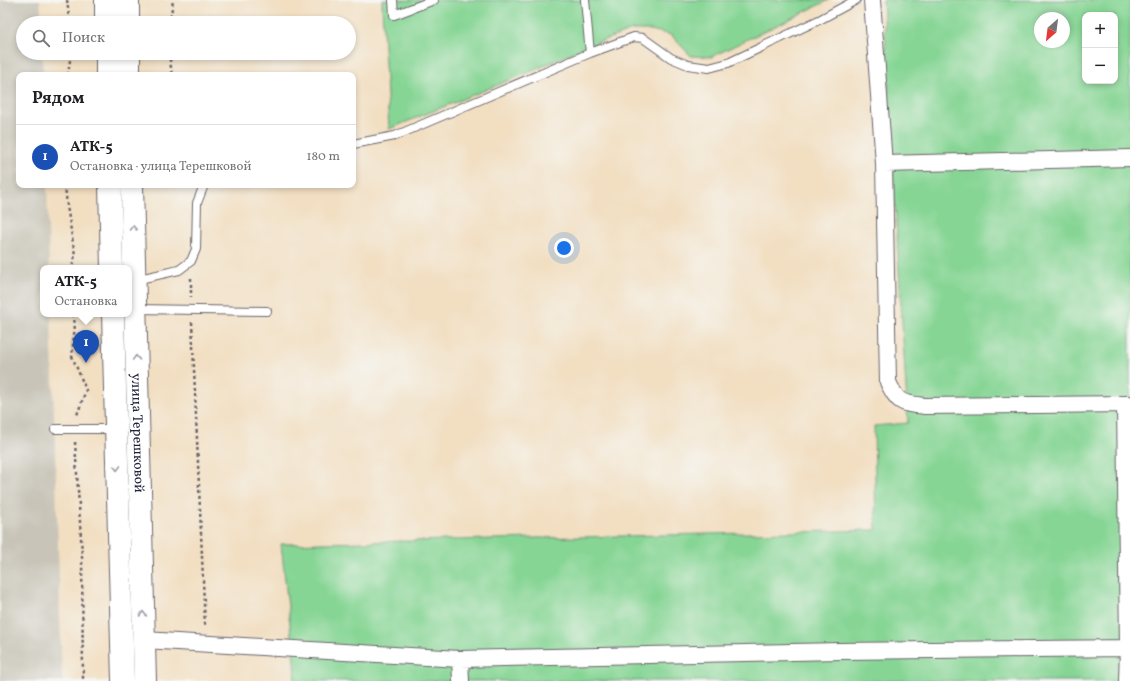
<!DOCTYPE html>
<html lang="ru">
<meta charset="utf-8">
<style>
body{margin:0;font-family:Vollkorn,serif;background:#f6f6f6;color:#202124}
.controls{position:absolute;right:12px;top:12px;display:grid;overflow:hidden;border-radius:8px;box-shadow:0 2px 6px #0003}
.controls button{width:36px;height:36px;display:grid;place-items:center;padding:0;border:0;border-bottom:1px solid #e0e0e0;background:#fff;color:#202124;font:20px sans-serif}
.compass{position:absolute;left:1034px;top:12px;width:36px;height:36px;border-radius:50%;background:#fff;box-shadow:0 2px 6px #0003;rotate:208deg}
.you{position:absolute;left:564px;top:248px;width:14px;height:14px;margin:-10px;border:3px solid #fff;border-radius:50%;background:#1a73e8;box-shadow:0 0 0 6px #1a73e833}
.badge{display:grid;place-items:center;width:26px;height:26px;border-radius:50%;background:#1a73e8;color:#fff;font-size:13px;font-weight:700}
.pin{position:absolute;translate:-50% -33px;filter:drop-shadow(0 1px 2px #0008)}
.pin::after{content:'';position:absolute;top:21px;width:14px;height:12px;background:inherit;clip-path:polygon(0 0,100% 0,50% 100%)}
.popup{position:absolute;left:40px;top:265px;width:92px;height:52px;box-sizing:border-box;display:grid;place-content:center;border-radius:8px;background:#fff;filter:drop-shadow(0 1px 3px #0005);font-size:13px;white-space:nowrap;color:#757577}
.popup b{font-size:15px;color:#202124}
.popup::after{content:'';position:absolute;left:50%;top:100%;margin-left:-8px;border:8px solid transparent;border-top-color:#fff}
.list{margin:0;padding:0;list-style:none}
h2{display:flex;justify-content:space-between;align-items:center;height:52px;margin:0;padding:0 16px;font-size:17px}
h2 small{font-size:13px;font-weight:400;color:#757577}
.list li{display:grid;grid-template-columns:26px 1fr auto;gap:12px;align-items:center;box-sizing:border-box;height:64px;padding:0 16px;border-top:1px solid #e0e0e0}
.list b{display:block;font-size:15px;white-space:nowrap}
.list p{margin:0;font-size:13px;white-space:nowrap;color:#757577}
.list em{font-size:13px;font-style:normal;color:#757577}
.icon{flex:none;width:22px;height:22px;fill:none;stroke:currentColor;stroke-width:2;stroke-linecap:round;stroke-linejoin:round}
.map{position:relative;flex:none;width:1130px;height:681px;overflow:hidden}
.search{position:absolute;background:#fff;box-shadow:0 2px 6px #0003;left:16px;top:16px;width:340px;height:44px;display:flex;align-items:center;gap:10px;box-sizing:border-box;padding:0 14px;border-radius:22px;color:#757577;font-size:15px}
.panel{position:absolute;background:#fff;box-shadow:0 2px 6px #0003;left:16px;top:72px;width:340px;height:116px;border-radius:8px}
.map>svg:first-child{display:block}
</style>
<div class="map">
<svg width="1130" height="681" viewBox="0 0 1130 681">
<rect width="100%" height="100%" fill="#f6f6f2"/>
<filter id="ink" filterUnits="userSpaceOnUse"><feTurbulence type="fractalNoise" baseFrequency=".025" numOctaves="2"/><feDisplacementMap in="SourceGraphic" scale="8" xChannelSelector="R" yChannelSelector="G"/><feConvolveMatrix kernelMatrix="1 2 1 2 8 2 1 2 1" color-interpolation-filters="sRGB"/></filter>
<filter id="wash" filterUnits="userSpaceOnUse"><feTurbulence type="fractalNoise" baseFrequency=".012" numOctaves="4" result="noise"/><feDisplacementMap in="SourceGraphic" scale="16" xChannelSelector="R" yChannelSelector="G"/><feGaussianBlur stdDeviation="0.9" result="paint"/><feColorMatrix in="noise" values="0 0 0 0 0 0 0 0 0 0 0 0 0 0 0 0 0 1.4 0 .05"/><feComposite in="paint" operator="in"/></filter>
<g filter="url(#wash)">
<rect width="100%" height="100%" fill="#f2dfc2"/>
<path fill="#c8c4b8" d="M 0,0 L 40,0 L 41,12 L 41,23 L 23,23 L 23,53 L 42,53 L 43,75 L 19,75 L 19,185 L 47,185 L 49,268 L 43,268 L 43,314 L 51,314 L 62,681 L 0,681 Z"/>
<path fill="#86d594" stroke="#547c68" fill-rule="evenodd" d="M 382,0 L 829,0 L 711,57 L 691,56 L 671,35 L 651,30 L 632,30 L 580,49 L 537,69 L 389,129 L 383,30 Z
M 883,0 L 1130,0 L 1130,681 L 295,681 L 294,661 L 281,544 L 876,530 L 874,426 L 908,423 ZM 1085,15 L 1115,15 L 1115,81 L 1085,81 ZM 1040,18 L 1064,18 L 1064,42 L 1040,42 Z"/>
</g>
<g filter="url(#ink)">
<g fill="none" stroke-linecap="round" stroke-linejoin="round">
<g stroke="#6b646a" stroke-width="10">
<path id="service" d="M 393,0 L 394,15 L 434,0
M 585,0 L 590,53
M 353,144 L 395,136 L 590,53 L 634,37 L 643,38 L 671,58 L 688,65 L 709,68 L 728,63 L 821,19 L 856,0
M 135,280 L 179,270 L 191,261 L 196,249 L 197,203 L 204,185
M 136,309 L 267,311
M 55,429 L 116,429"/>
</g>
<g stroke="#6b646a" stroke-width="18">
<path id="minor" d="M 872,0 L 884,164 L 888,382 C 898,404 902,403 924,406 L 1130,404
M 884,164 L 1130,158
M 1125,404 L 1128,648 L 1127,681
M 144,640 L 460,659 L 841,651 L 1130,648
M 460,659 L 461,681"/>
</g>
<g stroke="#6b646a" stroke-width="24">
<g id="trunk">
<path d="M 106,0 L 106,23"/>
<path d="M 128,0 L 128,23"/>
<path d="M 107,53 L 107,75"/>
<path d="M 129,53 L 129,75"/>
<path d="M 110,185 L 112,268"/>
<path id="s1" d="M 132,185 L 145,681"/>
<path d="M 113,314 L 123,681"/>
</g>
</g>
<path stroke="#6b646a" stroke-width="2.5" stroke-dasharray="3 3" stroke-linecap="butt" d="M 67,0 L 70,23
M 170,23 L 173,0
M 169,53 L 172,75
M 68,75 L 71,53
M 65,185 L 67,206 L 75,255 L 72,268
M 191,278 L 191,297
M 73,314 L 75,324 L 72,356 L 86,390 L 77,415
M 192,322 L 205,627
M 75,442 L 82,554 L 83,681"/>
<use href="#service" stroke="#fff" stroke-width="8"/>
<use href="#minor" stroke="#fff" stroke-width="16"/>
<use href="#trunk" stroke="#fff" stroke-width="22"/>
</g>
<defs><path id="oneway-chevron" d="M-2-3.5L2.5 0L-2 3.5" fill="none" stroke-width="1.6" stroke-linecap="round" stroke-linejoin="round"/></defs>
<g stroke="#9c9ca7">
<use href="#oneway-chevron" transform="translate(133 228) rotate(-91)"/>
<use href="#oneway-chevron" transform="translate(136 358) rotate(-92)"/>
<use href="#oneway-chevron" transform="translate(117 468) rotate(89)"/>
<use href="#oneway-chevron" transform="translate(143 614) rotate(-91)"/>
</g>
</g>
<g text-anchor="middle" stroke-width="4" stroke-linejoin="round" paint-order="stroke">
<g font-size="14" fill="#22223b" stroke="#f6f6f2">
<text dy="5" stroke="none"><textPath href="#s1" startOffset="248">улица Терешковой</textPath></text>
</g>
</g>
</svg>
<div class="controls">
<button>+</button>
<button>−</button>
</div>
<svg class="compass" viewBox="-18 -18 36 36"><path d="M0-13l5 13h-10z" fill="#e53935"/><path d="M0 13l5-13h-10z" fill="#757577"/></svg>
<div class="you"></div>
<div class="pin badge" style="left:86px;top:363px;background:#1a4fb4">1</div>
<div class="popup"><b>АТК-5</b>Остановка</div>
<div class="search"><svg class="icon" aria-label="search" viewBox="0 0 24 24"><circle cx="10" cy="10" r="6"/><path d="M15 15l6 6"/></svg>Поиск</div>
<section class="panel">
<h2>Рядом<small></small></h2>
<ul class="list">
<li><span class="badge" style="background:#1a4fb4">1</span><div><b>АТК-5</b><p>Остановка · улица Терешковой</p></div><em>180 m</em></li>
</ul>
</section>
</div>
